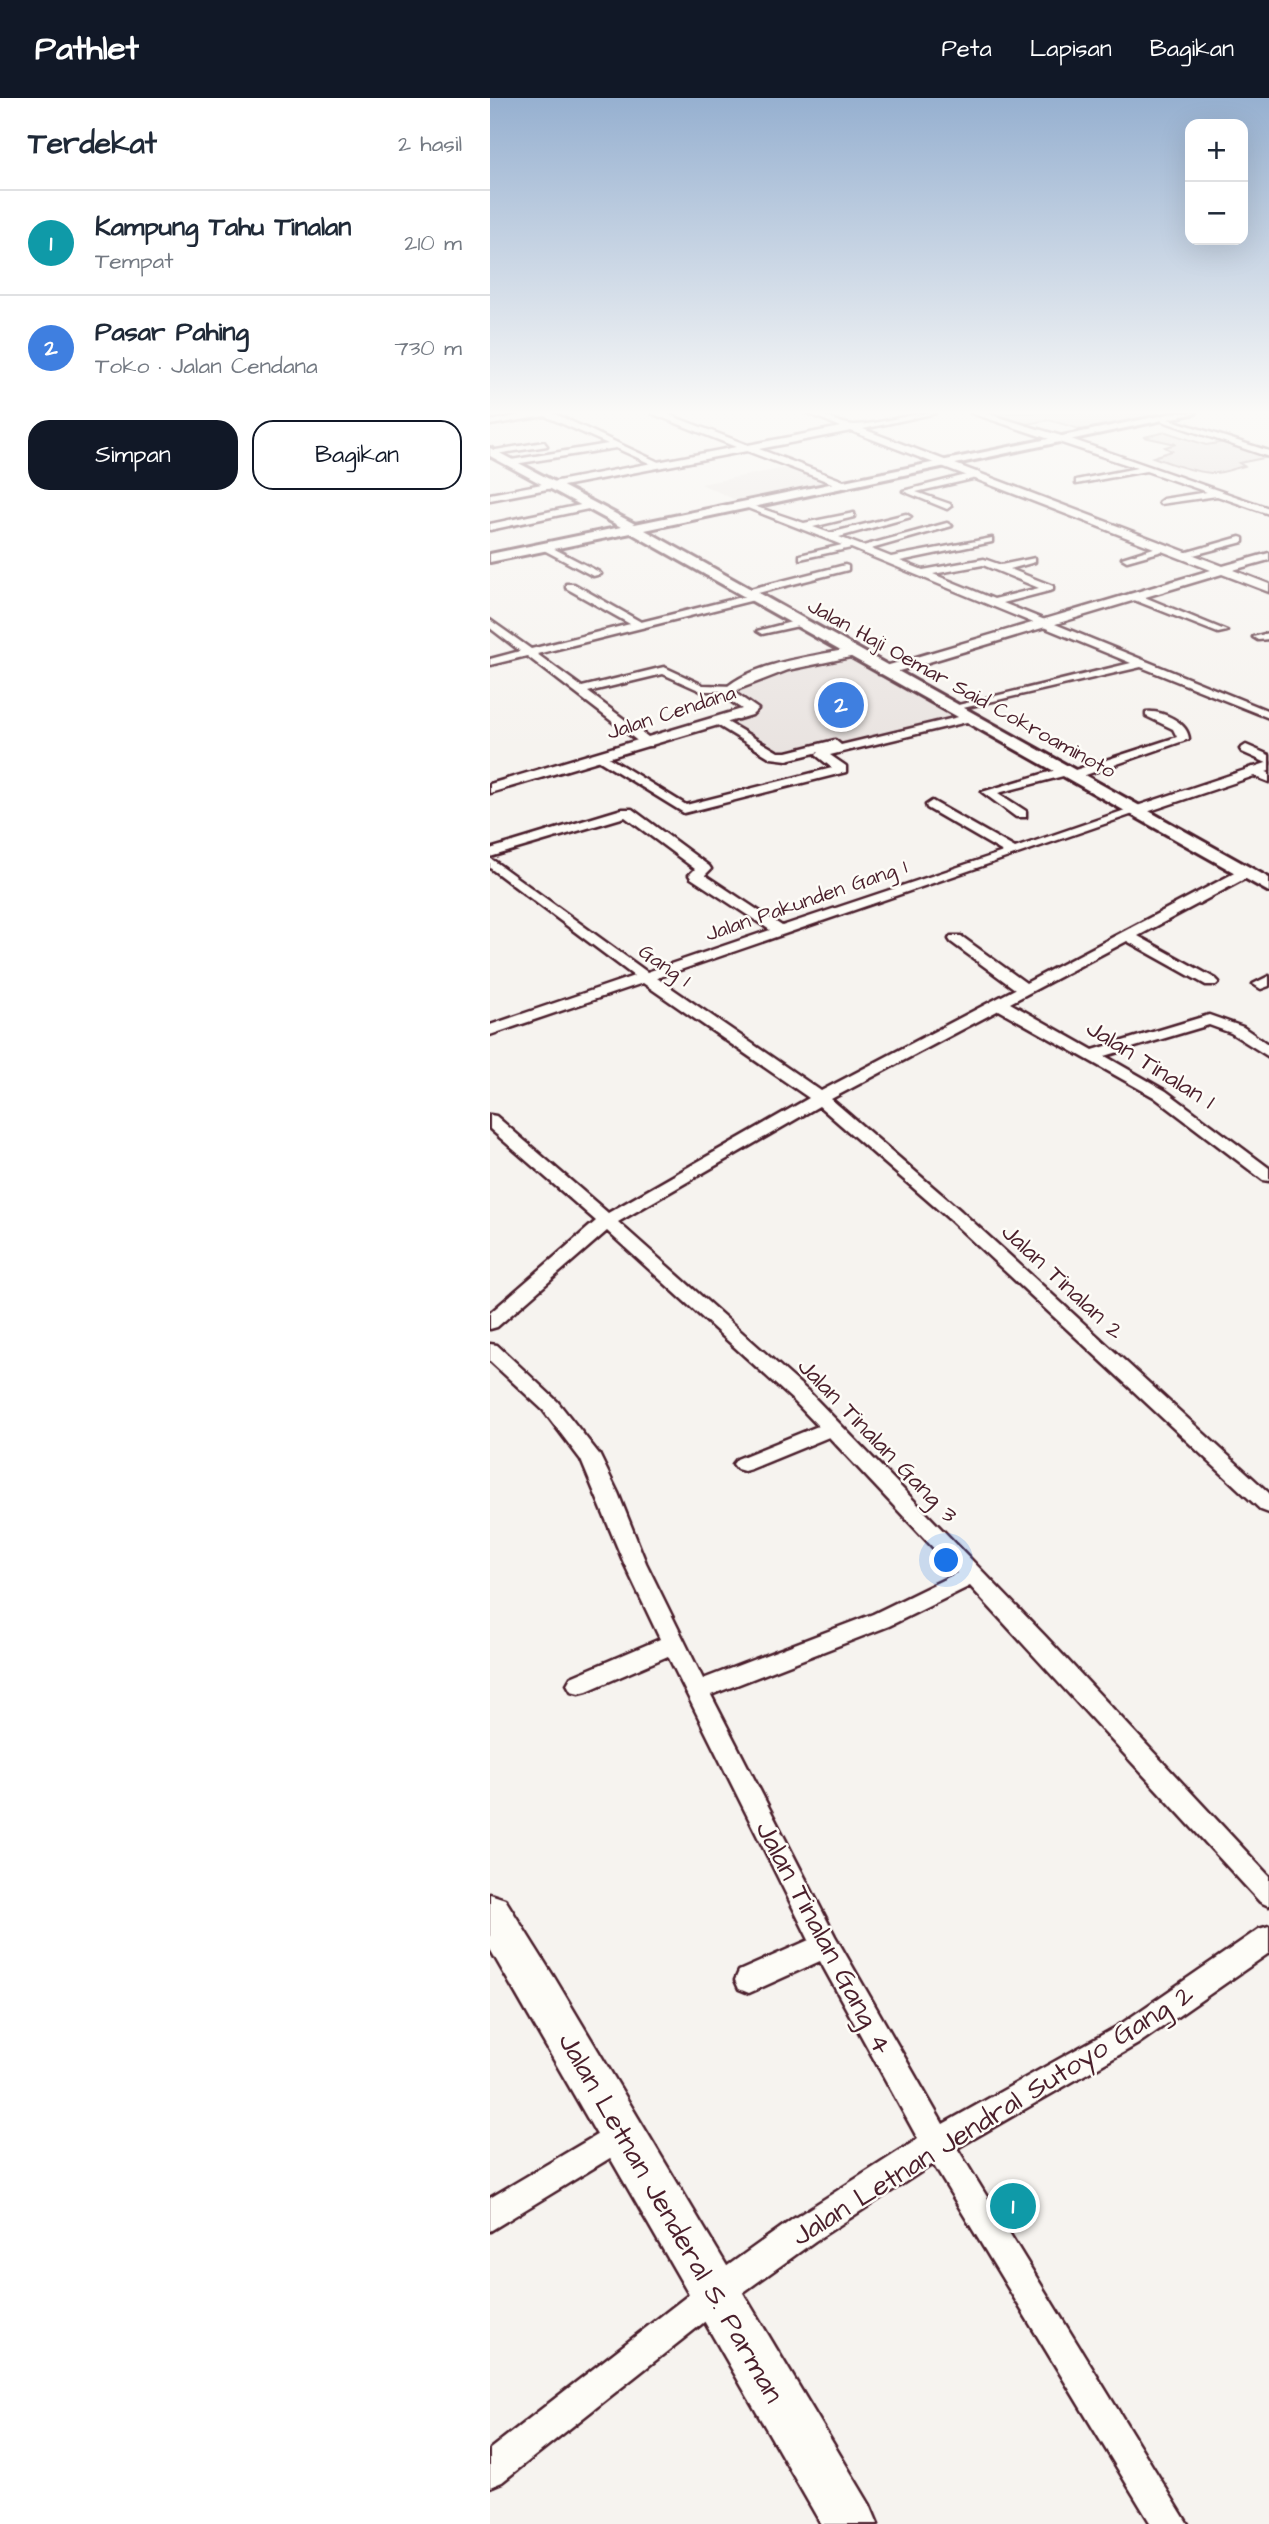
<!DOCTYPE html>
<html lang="id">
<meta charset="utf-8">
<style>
body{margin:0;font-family:"Architects Daughter",sans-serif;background:#f2f2f3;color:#1f2937}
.controls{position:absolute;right:21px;top:21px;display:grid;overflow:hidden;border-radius:14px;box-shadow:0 7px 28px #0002}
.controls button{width:63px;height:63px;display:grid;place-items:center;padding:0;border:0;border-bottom:2px solid #e0e1e3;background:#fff;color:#1f2937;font:35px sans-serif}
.you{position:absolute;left:457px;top:1463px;width:24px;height:24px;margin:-18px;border:5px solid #fff;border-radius:50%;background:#1a73e8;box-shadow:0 0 0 10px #1a73e833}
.badge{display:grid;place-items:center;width:46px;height:46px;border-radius:50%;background:#111827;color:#fff;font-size:23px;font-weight:700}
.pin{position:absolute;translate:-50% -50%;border:4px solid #fff;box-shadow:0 2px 7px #0006}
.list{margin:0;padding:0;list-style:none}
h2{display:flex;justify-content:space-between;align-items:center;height:91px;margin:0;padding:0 28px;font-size:30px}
h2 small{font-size:23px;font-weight:400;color:#747a83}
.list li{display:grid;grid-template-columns:46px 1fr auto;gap:21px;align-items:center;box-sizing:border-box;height:105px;padding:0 28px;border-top:2px solid #e0e1e3}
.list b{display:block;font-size:26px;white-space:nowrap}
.list p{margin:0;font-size:23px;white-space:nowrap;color:#747a83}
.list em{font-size:23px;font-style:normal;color:#747a83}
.actions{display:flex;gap:14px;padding:21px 28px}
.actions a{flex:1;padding:16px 0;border:2px solid #111827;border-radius:21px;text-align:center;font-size:24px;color:#111827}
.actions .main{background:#111827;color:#fff}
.map{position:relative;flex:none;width:779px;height:2426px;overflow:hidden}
header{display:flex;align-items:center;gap:42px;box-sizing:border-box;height:98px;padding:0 35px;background:#111827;color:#fff}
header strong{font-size:33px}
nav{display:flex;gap:38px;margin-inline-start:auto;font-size:24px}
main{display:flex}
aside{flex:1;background:#fff}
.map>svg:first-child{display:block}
</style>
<header>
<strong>Pathlet</strong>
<nav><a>Peta</a><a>Lapisan</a><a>Bagikan</a></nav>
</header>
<main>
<aside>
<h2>Terdekat<small>2 hasil</small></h2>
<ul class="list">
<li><span class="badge" style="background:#0f9aa8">1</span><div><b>Kampung Tahu Tinalan</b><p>Tempat</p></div><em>210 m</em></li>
<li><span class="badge" style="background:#3f7fe0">2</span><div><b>Pasar Pahing</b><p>Toko · Jalan Cendana</p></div><em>730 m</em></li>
</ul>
<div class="actions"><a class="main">Simpan</a><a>Bagikan</a></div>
</aside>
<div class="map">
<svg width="779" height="2426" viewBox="0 0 779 2426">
<rect width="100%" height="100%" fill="#f6f3ef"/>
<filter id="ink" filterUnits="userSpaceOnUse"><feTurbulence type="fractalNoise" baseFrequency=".0143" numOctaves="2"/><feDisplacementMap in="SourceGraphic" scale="14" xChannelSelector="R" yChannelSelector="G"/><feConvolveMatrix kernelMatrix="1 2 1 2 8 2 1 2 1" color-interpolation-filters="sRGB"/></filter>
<g filter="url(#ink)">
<path fill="#e9e3e0" d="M 300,369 L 342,385 L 250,404 L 211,386 Z
M 357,557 L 464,618 L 287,662 L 230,626 L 271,614 L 244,600 L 243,591 L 270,579 Z"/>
<path fill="#dcd4d2" stroke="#937a7e" stroke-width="2" d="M 494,315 L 686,315 L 596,333 L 559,322 L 531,327 Z
M 676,334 L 716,347 L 736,344 L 779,359 L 749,365 L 754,368 C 745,370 731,376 721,375 C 701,373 682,366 663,359 L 682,353 L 675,349 L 686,346 L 654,339 Z"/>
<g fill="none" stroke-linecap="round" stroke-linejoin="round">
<g stroke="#4a1f2b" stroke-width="5">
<path id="minor" d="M 41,315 L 63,315 L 175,367 L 168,369 L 126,350 L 18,367 L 21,362 L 118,346 L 55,318 L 0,327 L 0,323 Z
M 481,315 L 495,315 L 578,340 L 779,410 L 779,416 L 727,398 L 670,406 L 669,404 L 673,401 L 717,394 L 656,373 L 586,386 L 586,382 L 647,370 Z
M 672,319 L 779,353 L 779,359 L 672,323 Z
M 54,344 L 57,348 L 0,357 L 0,353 Z
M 488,374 L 491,379 L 426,394 L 460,406 L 461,408 L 457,411 L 413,393 Z
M 100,405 L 104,408 L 103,410 L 0,432 L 0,426 Z
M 255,405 L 314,425 L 364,415 L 364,419 L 323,429 L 340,435 L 416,416 L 421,419 L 349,439 L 373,448 L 457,425 L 462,428 L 381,451 L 401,459 L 502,440 L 502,444 L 410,463 L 433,472 L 494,461 L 511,467 L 545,460 L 545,464 L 520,471 L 563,488 L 563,492 L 513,505 L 779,613 L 779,620 L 651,569 L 460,613 L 460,609 L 641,565 L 361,450 L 310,461 L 310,457 L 352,447 L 255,409 ZM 493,467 L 549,490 L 504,501 L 443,476 Z
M 750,439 L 753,440 L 753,444 L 692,460 L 687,457 Z
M 55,446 L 109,474 L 111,476 L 103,478 L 52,451 L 50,449 Z
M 673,447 L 676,448 L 676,452 L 637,463 L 632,460 Z
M 355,467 L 358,468 L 358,472 L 264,496 L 269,499 L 268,501 L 47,556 L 92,589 L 174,569 L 213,587 L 244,588 L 246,590 L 240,593 L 211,593 L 173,576 L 98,594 L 162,642 L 162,648 L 154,648 L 37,558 L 0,567 L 0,561 L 30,553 L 0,530 L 0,522 L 41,551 L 140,526 L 76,490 L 76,486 L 84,486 L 151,524 L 256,498 L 251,495 L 252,493 Z
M 639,496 L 647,496 L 737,533 L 728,535 L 639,500 Z
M 309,522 L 314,525 L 313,527 L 272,536 L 267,533 Z
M 779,535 L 779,541 L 768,542 L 763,539 Z
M 656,614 C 671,612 698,624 699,641 L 587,680 L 579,680 L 577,677 L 508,695 L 536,713 L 536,719 L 526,719 L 492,694 L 576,669 L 582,673 L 687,639 L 683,631 L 656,618 Z
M 481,616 L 485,618 L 485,622 L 340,657 L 356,668 L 356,674 L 194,715 L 103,659 L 113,656 L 196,707 L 342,670 L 326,657 L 329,654 L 297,662 L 281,660 L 224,625 L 224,621 L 232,621 L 288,654 L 297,654 L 345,642 L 351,647 Z
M 756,647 L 779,657 L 779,666 L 752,654 L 750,651 Z
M 763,669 L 779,675 L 779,684 L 759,676 L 759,670 Z
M 442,703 L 525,750 L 641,710 L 646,709 L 652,713 L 167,880 L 331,993 L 525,891 L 461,844 L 459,841 L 461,838 L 471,838 L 536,885 L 750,772 L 760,772 L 760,778 L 648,838 L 726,881 L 729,884 L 726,887 L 716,887 L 637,843 L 520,905 L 603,952 L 719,917 L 753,929 L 779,947 L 779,959 L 741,935 L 719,927 L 615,958 L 676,993 L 779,1070 L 779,1083 L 773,1082 L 664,999 L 509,912 L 341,1001 L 471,1113 L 779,1395 L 779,1415 L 771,1412 L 459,1121 L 329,1008 L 128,1124 L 319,1294 L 556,1539 L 779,1778 L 779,1808 L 770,1804 L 480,1488 L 399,1528 L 221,1597 L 345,1838 L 453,2026 L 628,1928 L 769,1831 L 779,1828 L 779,1855 L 648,1946 L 467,2050 L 698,2426 L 661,2426 L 443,2066 L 325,2143 L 237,2206 L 12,2384 L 0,2389 L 0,2351 L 215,2184 L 303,2121 L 428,2041 L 330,1863 L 259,1895 L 249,1891 L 245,1882 L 249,1873 L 319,1842 L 178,1558 L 97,1593 L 89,1595 L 81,1593 L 77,1586 L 81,1579 L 170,1541 L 134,1465 L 91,1362 L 53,1312 L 0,1263 L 0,1246 L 7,1247 L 67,1303 L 109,1356 L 128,1395 L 156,1465 L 213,1581 L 383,1516 L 467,1475 L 339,1339 L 261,1371 L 254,1373 L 247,1371 L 243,1366 L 247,1361 L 328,1328 L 305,1304 L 117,1133 L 7,1229 L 0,1231 L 0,1215 L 106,1123 L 0,1031 L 0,1017 L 6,1018 L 118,1115 L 319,1000 L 153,885 L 0,937 L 0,927 L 144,878 L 0,770 L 0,760 L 157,874 L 280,832 L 201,780 L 199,777 L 205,771 L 135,719 L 0,759 L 0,751 L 132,711 L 142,711 L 219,768 L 221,771 L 215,777 L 292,828 L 513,754 L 437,710 L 436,707 Z
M 779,878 L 779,888 L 771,891 L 763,886 Z
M 132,2022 L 143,2026 L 147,2036 L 143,2046 L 0,2133 L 0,2100 Z"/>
</g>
<g stroke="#4a1f2b" stroke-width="5">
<path id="tertiary" d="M 161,315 L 174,315 L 258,347 L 351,329 L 318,315 C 335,315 350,327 365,327 C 392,326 418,315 446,315 L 373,331 L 733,468 L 779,455 L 779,462 L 743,472 L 779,486 L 779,494 L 732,476 L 399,576 L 389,576 L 389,570 L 721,472 L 361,333 L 269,351 L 359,385 L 359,389 L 355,390 L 257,353 L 0,402 L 0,396 L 246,349 Z
M 360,551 L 366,555 L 365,558 L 298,572 L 249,591 L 245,595 L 268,611 L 262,617 L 0,695 L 0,686 L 252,611 L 230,596 C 254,566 323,558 360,551 Z
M 779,664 L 779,673 L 651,716 L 646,718 L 638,713 L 641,710 Z"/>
</g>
<g stroke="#4a1f2b" stroke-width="6">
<path id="secondary" d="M 684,315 L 706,315 L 155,432 L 779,780 L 779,794 L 141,435 L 0,464 L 0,456 L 131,429 L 0,358 L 0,350 L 145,426 Z"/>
</g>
<g stroke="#4a1f2b" stroke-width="5">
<path id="primary" d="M 0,1796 L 15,1801 L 64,1879 L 380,2407 L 388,2426 L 331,2426 L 0,1851 Z"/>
</g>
<use href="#minor" fill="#fdfcf7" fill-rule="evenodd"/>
<use href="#tertiary" fill="#fdfcf7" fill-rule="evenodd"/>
<use href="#secondary" fill="#fdfcf7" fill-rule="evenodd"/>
<use href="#primary" fill="#fdfcf7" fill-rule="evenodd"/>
</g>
</g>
<linearGradient id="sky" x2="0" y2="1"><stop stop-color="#96b0d0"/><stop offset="0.48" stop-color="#fbfaf8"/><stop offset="1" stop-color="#fbfaf8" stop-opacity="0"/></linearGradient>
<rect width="779" height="655" fill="url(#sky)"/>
<g text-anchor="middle" stroke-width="5" stroke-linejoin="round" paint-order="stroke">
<g font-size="21" fill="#4a1f2b" stroke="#fdfcf7">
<text transform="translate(472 590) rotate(29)" y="7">Jalan Haji Oemar Said Cokroaminoto</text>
<text transform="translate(181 614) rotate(-18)" y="7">Jalan Cendana</text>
<text transform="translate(316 802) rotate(-19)" y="7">Jalan Pakunden Gang 1</text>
<text transform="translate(175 867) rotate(35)" y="7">Gang 1</text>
</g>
<g font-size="24" fill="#4a1f2b" stroke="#fdfcf7">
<text transform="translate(661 966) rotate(32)" y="8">Jalan Tinalan 1</text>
<text transform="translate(573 1183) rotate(43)" y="8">Jalan Tinalan 2</text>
<text transform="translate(388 1342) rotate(46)" y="8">Jalan Tinalan Gang 3</text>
</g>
<g font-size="28" fill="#4a1f2b" stroke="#fdfcf7">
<text transform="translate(335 1839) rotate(62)" y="10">Jalan Tinalan Gang 4</text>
<text transform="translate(502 2016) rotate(-32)" y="10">Jalan Letnan Jendral Sutoyo Gang 2</text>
<text transform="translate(182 2119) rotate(60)" y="10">Jalan Letnan Jenderal S. Parman</text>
</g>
</g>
</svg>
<div class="controls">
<button>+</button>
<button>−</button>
</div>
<div class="you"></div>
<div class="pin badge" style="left:523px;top:2108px;background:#0f9aa8">1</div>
<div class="pin badge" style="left:351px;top:607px;background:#3f7fe0">2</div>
</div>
</main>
